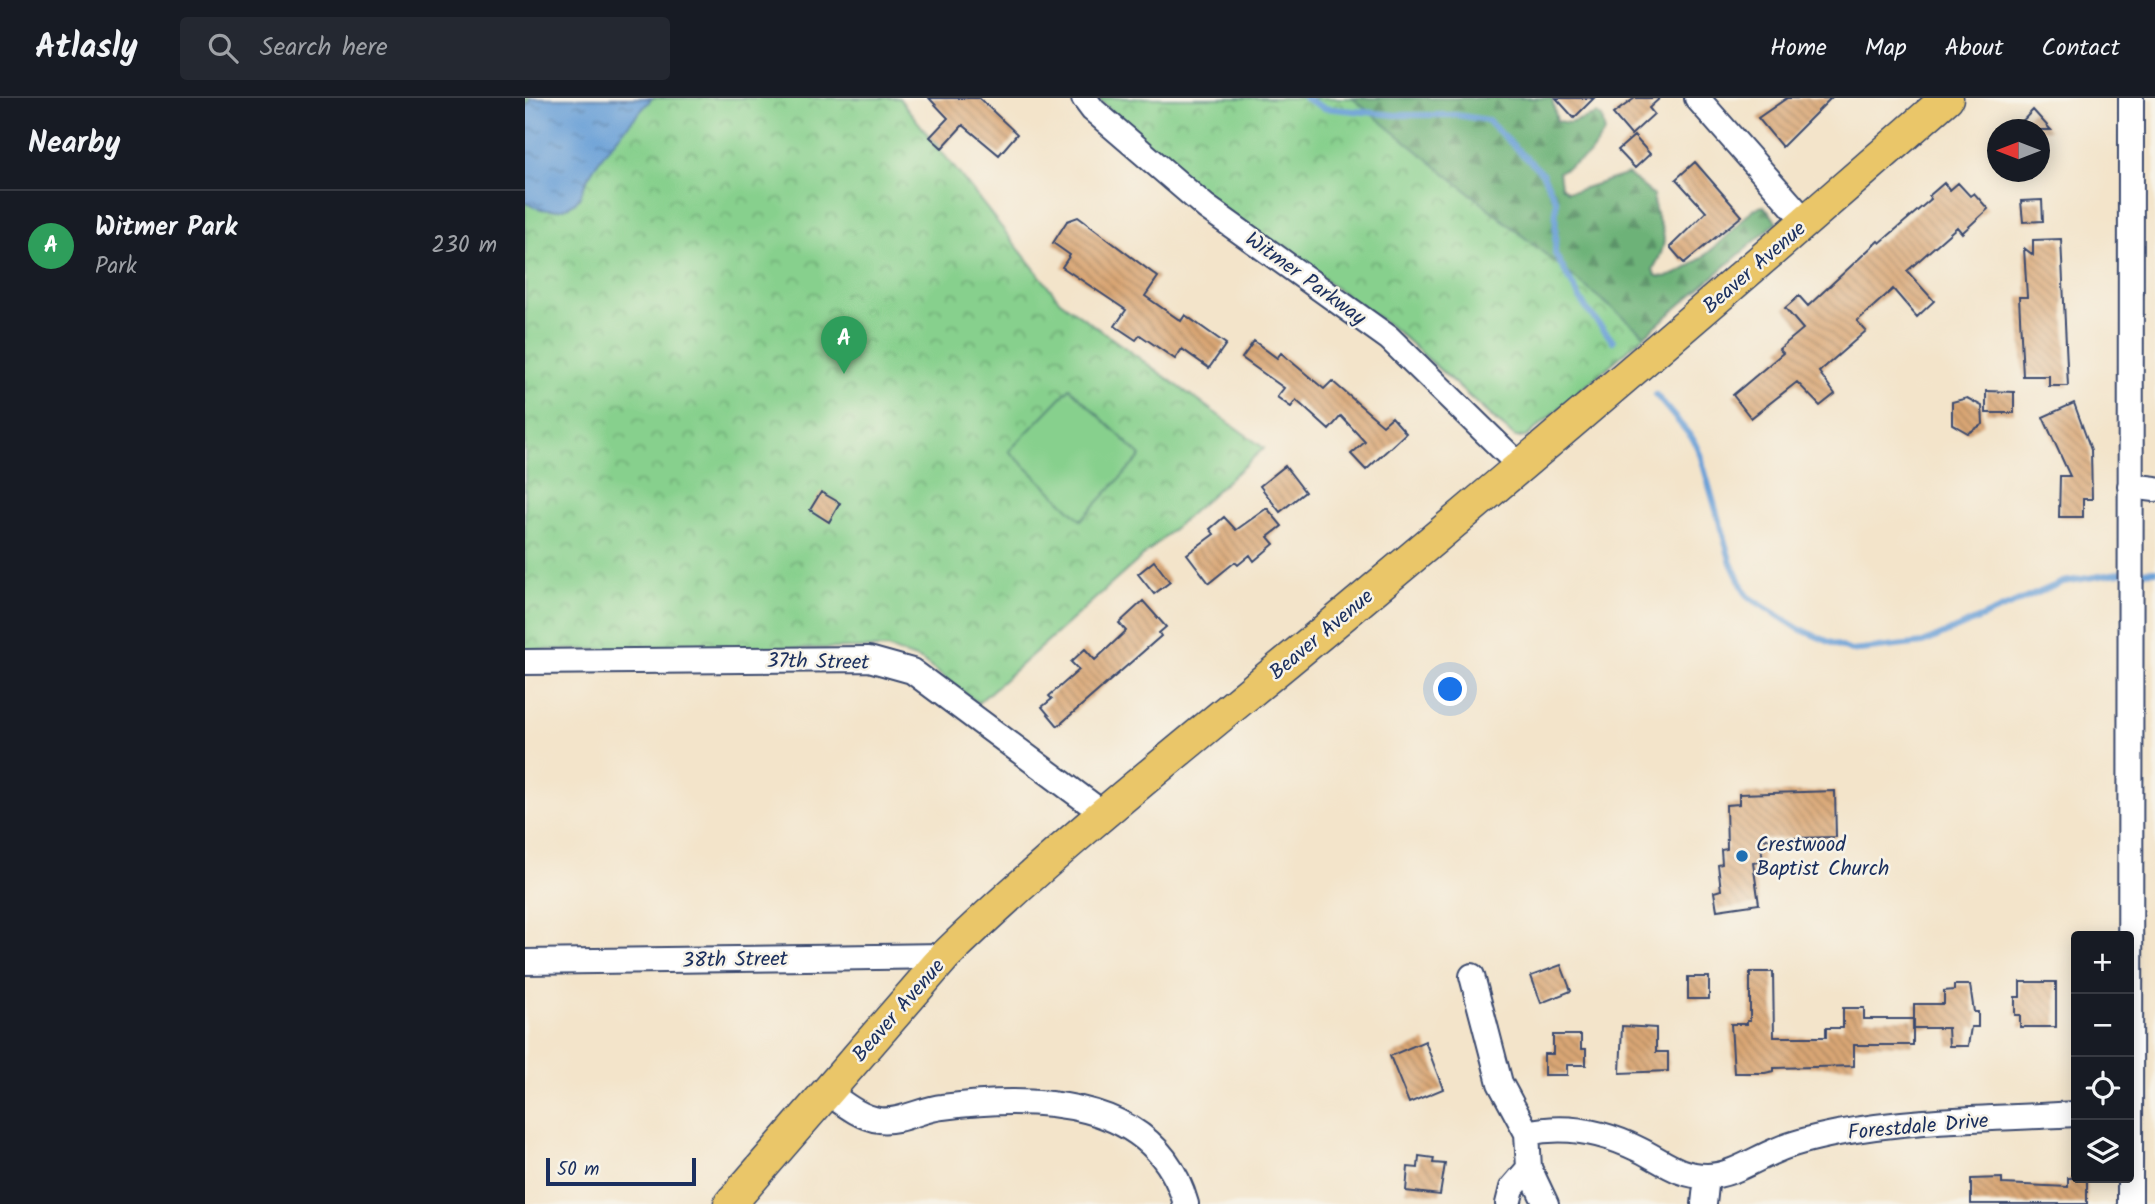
<!DOCTYPE html>
<meta charset="utf-8">
<style>
body{margin:0;font-family:Kalam,sans-serif;background:#242831;color:#f1f3f6}
.controls{position:absolute;right:21px;bottom:21px;display:grid;overflow:hidden;border-radius:7px;box-shadow:0 4px 18px #0003}
.controls button{width:63px;height:63px;display:grid;place-items:center;padding:0;border:0;border-bottom:2px solid #363941;background:#171b24;color:#f1f3f6;font:35px sans-serif}
.compass{position:absolute;left:1462px;top:21px;width:63px;height:63px;border-radius:50%;background:#171b24;box-shadow:0 4px 18px #0003;rotate:270deg}
.scale{position:absolute;left:21px;bottom:18px;width:150px;box-sizing:border-box;padding-left:7px;border:4px solid #1b2f5e;border-top:0;font-size:19px;line-height:24px;white-space:nowrap;color:#1b2f5e;-webkit-text-stroke:5px #f7f3e8;paint-order:stroke}
.you{position:absolute;left:926px;top:592px;width:24px;height:24px;margin:-18px;border:5px solid #fff;border-radius:50%;background:#1a73e8;box-shadow:0 0 0 10px #1a73e833}
.badge{display:grid;place-items:center;width:46px;height:46px;border-radius:50%;background:#0b8043;color:#fff;font-size:23px;font-weight:700}
.pin{position:absolute;translate:-50% -58px;filter:drop-shadow(0 2px 4px #0008)}
.pin::after{content:'';position:absolute;top:37px;width:24px;height:21px;background:inherit;clip-path:polygon(0 0,100% 0,50% 100%)}
.list{margin:0;padding:0;list-style:none}
h2{display:flex;justify-content:space-between;align-items:center;height:91px;margin:0;padding:0 28px;font-size:30px}
h2 small{font-size:23px;font-weight:400;color:#9ea1a6}
.list li{display:grid;grid-template-columns:46px 1fr auto;gap:21px;align-items:center;box-sizing:border-box;height:112px;padding:0 28px;border-top:2px solid #363941}
.list b{display:block;font-size:26px;white-space:nowrap}
.list p{margin:0;font-size:23px;white-space:nowrap;color:#9ea1a6}
.list em{font-size:23px;font-style:normal;color:#9ea1a6}
.icon{flex:none;width:38px;height:38px;fill:none;stroke:currentColor;stroke-width:2;stroke-linecap:round;stroke-linejoin:round}
.map{position:relative;flex:none;width:1630px;height:1106px;overflow:hidden}
header{display:flex;align-items:center;gap:42px;box-sizing:border-box;height:98px;padding:0 35px;background:#171b24;border-bottom:2px solid #363941}
header strong{font-size:33px}
nav{display:flex;gap:38px;margin-inline-start:auto;font-size:24px}
.search{width:490px;height:63px;background:#242831;display:flex;align-items:center;gap:18px;box-sizing:border-box;padding:0 24px;border-radius:7px;color:#9ea1a6;font-size:26px}
main{display:flex}
aside{flex:1;background:#171b24}
.map>svg:first-child{display:block}
</style>
<header>
<strong>Atlasly</strong>
<div class="search"><svg class="icon" aria-label="search" viewBox="0 0 24 24"><circle cx="10" cy="10" r="6"/><path d="M15 15l6 6"/></svg>Search here</div>
<nav><a>Home</a><a>Map</a><a>About</a><a>Contact</a></nav>
</header>
<main>
<aside>
<h2>Nearby<small></small></h2>
<ul class="list">
<li><span class="badge" style="background:#2e9e5b">A</span><div><b>Witmer Park</b><p>Park</p></div><em>230 m</em></li>
</ul>
</aside>
<div class="map">
<svg width="1630" height="1106" viewBox="0 0 1630 1106">
<defs>
<pattern id="forest-firs" width="22" height="20" patternUnits="userSpaceOnUse" patternTransform="scale(1.75)"><rect width="22" height="20" fill="#6db278"/><path d="M5 1l3.5 6h-7zM16 11l3.5 6h-7z" fill="#599166"/></pattern>
<pattern id="park-crowns" width="20" height="18" patternUnits="userSpaceOnUse" patternTransform="scale(1.75)"><rect width="20" height="18" fill="#87d08d"/><path d="M2 6a3 3 0 1 1 6 0M12 15a3 3 0 1 1 6 0" fill="none" stroke="#6ea976"/></pattern>
<pattern id="water-ripples" width="26" height="14" patternUnits="userSpaceOnUse" patternTransform="scale(1.75)"><rect width="26" height="14" fill="#6aa0d7"/><path d="M2 4q2-2 4 0t4 0M15 11q2-2 4 0t4 0" fill="none" stroke="#5683b2"/></pattern>
<pattern id="building-back-hatch" width="6" height="6" patternUnits="userSpaceOnUse" patternTransform="scale(1.75)"><rect width="6" height="6" fill="#d9a674"/><path d="M-1 5l2 2M0 0l6 6M5-1l2 2" fill="none" stroke="#af8862"/></pattern>
</defs>
<rect width="100%" height="100%" fill="#f7f3e8"/>
<filter id="ink" filterUnits="userSpaceOnUse"><feTurbulence type="fractalNoise" baseFrequency=".0143" numOctaves="2"/><feDisplacementMap in="SourceGraphic" scale="14" xChannelSelector="R" yChannelSelector="G"/><feConvolveMatrix kernelMatrix="1 2 1 2 8 2 1 2 1" color-interpolation-filters="sRGB"/></filter>
<filter id="wash" filterUnits="userSpaceOnUse"><feTurbulence type="fractalNoise" baseFrequency=".00686" numOctaves="4" result="noise"/><feDisplacementMap in="SourceGraphic" scale="28" xChannelSelector="R" yChannelSelector="G"/><feGaussianBlur stdDeviation="1.57" result="paint"/><feColorMatrix in="noise" values="0 0 0 0 0 0 0 0 0 0 0 0 0 0 0 0 0 1.4 0 .05"/><feComposite in="paint" operator="in"/></filter>
<g filter="url(#wash)">
<rect width="100%" height="100%" fill="#f3e4ca"/>
<path fill="url(#forest-firs)" stroke="#44706b" stroke-width="2" d="M 572,0 L 1027,0 L 1032,23 L 1044,25 L 1072,16 L 1077,20 L 1080,34 L 1064,57 L 1034,74 L 1036,88 L 1042,93 L 1050,93 L 1103,76 L 1128,97 C 1129,132 1152,131 1128,171 L 1130,177 C 1155,190 1211,129 1228,111 L 1239,108 L 1252,124 L 1001,339 L 994,340 L 972,324 L 872,233 Z"/>
<path fill="url(#park-crowns)" stroke="#518076" stroke-width="2" d="M 0,0 L 374,0 L 535,203 L 739,350 L 453,605 L 396,562 L 362,550 L 0,552 Z
M 572,0 L 827,0 L 1120,237 L 1001,339 L 990,339 L 872,233 L 687,103 Z"/>
<path fill="#87d08d" stroke="#518076" stroke-width="2" d="M 545,290 L 616,358 L 556,422 L 484,353 Z"/>
<path fill="url(#water-ripples)" stroke="#42689a" stroke-width="2" d="M 6,0 L 127,0 C 106,25 79,51 63,80 C 58,89 56,102 46,107 C 33,115 12,113 0,104 L 0,12 Z"/>
<g fill="none" stroke-linecap="round" stroke-linejoin="round">
<path stroke="#6aa0d7" stroke-width="6" d="M 780,0 L 799,10 L 870,17 L 931,17 L 962,22 L 1017,75 L 1031,102 L 1030,156 L 1060,209 L 1088,243
M 1131,297 L 1168,341 L 1175,356 L 1206,465 L 1222,498 L 1274,531 L 1326,553 L 1398,545 L 1538,484 L 1600,474
M 1611,474 L 1630,473"/>
</g>
<g id="blocks">
<path fill="url(#building-back-hatch)" d="M 404,0 L 454,0 L 492,36 L 474,57 L 438,27 L 417,50 L 405,39 L 423,20 Z
M 1031,0 L 1069,0 L 1049,20 Z
M 1110,0 L 1135,0 L 1124,10 L 1129,16 L 1106,37 L 1088,16 Z
M 1262,0 L 1306,0 L 1257,49 L 1233,20 Z
M 1508,12 L 1526,32 L 1489,32 Z
M 1109,38 L 1125,56 L 1110,70 L 1093,52 Z
M 1170,64 L 1217,118 L 1159,165 L 1145,149 L 1181,114 L 1151,81 Z
M 1419,85 L 1425,92 L 1433,85 L 1445,98 L 1449,95 L 1463,111 L 1437,135 L 1432,129 L 1382,173 L 1409,203 L 1392,219 L 1368,191 L 1332,223 L 1341,233 L 1294,274 L 1310,296 L 1295,308 L 1272,284 L 1226,320 L 1208,297 L 1258,255 L 1254,251 L 1278,231 L 1260,210 L 1274,198 L 1283,208 L 1353,143 L 1355,145 L 1406,101 L 1404,98 Z
M 1517,102 L 1518,123 L 1498,124 L 1496,103 Z
M 553,119 L 633,179 L 620,198 L 656,223 L 660,217 L 701,246 L 684,270 L 657,251 L 650,261 L 615,237 L 611,242 L 590,228 L 601,212 L 537,169 L 545,157 L 528,145 L 542,123 Z
M 1536,141 L 1543,288 L 1524,288 L 1524,278 L 1498,278 L 1494,199 L 1502,199 L 1499,150 L 1508,157 L 1508,142 Z
M 729,243 L 752,260 L 756,255 L 799,291 L 807,283 L 858,327 L 867,319 L 881,335 L 841,372 L 826,356 L 840,344 L 816,318 L 804,332 L 771,302 L 766,309 L 752,299 L 759,290 L 717,260 Z
M 1461,293 L 1489,294 L 1489,315 L 1461,315 Z
M 1442,300 L 1457,308 L 1458,326 L 1443,335 L 1427,326 L 1427,304 Z
M 1549,305 L 1566,352 L 1567,401 L 1558,401 L 1558,419 L 1534,419 L 1535,378 L 1545,378 L 1518,319 Z
M 760,368 L 780,394 L 755,414 L 735,388 Z
M 296,394 L 315,405 L 304,424 L 285,412 Z
M 742,410 L 757,428 L 743,439 L 749,446 L 729,463 L 725,457 L 713,467 L 710,464 L 684,485 L 662,456 L 689,436 L 685,431 L 699,419 L 711,432 Z
M 629,463 L 645,484 L 629,496 L 613,476 Z
M 618,503 L 641,529 L 634,535 L 636,538 L 533,628 L 517,609 L 527,601 L 524,598 L 554,572 L 546,564 L 560,551 L 570,562 L 601,533 L 594,525 Z
M 1310,693 L 1311,739 L 1235,741 L 1238,763 L 1228,765 L 1234,806 L 1192,812 L 1189,794 L 1196,792 L 1193,767 L 1197,766 L 1196,752 L 1202,751 L 1201,707 L 1214,706 L 1214,696 Z
M 1036,867 L 1046,893 L 1016,905 L 1006,878 Z
M 1225,874 L 1248,874 L 1249,939 L 1301,939 L 1301,930 L 1318,930 L 1318,910 L 1339,910 L 1339,921 L 1388,921 L 1388,947 L 1329,947 L 1329,968 L 1249,970 L 1249,973 L 1240,975 L 1209,975 L 1206,926 L 1222,926 L 1222,923 L 1225,923 Z
M 1163,879 L 1184,879 L 1184,901 L 1163,901 Z
M 1495,884 L 1531,884 L 1531,929 L 1495,929 L 1495,917 L 1490,917 L 1490,899 L 1495,899 Z
M 1429,887 L 1445,887 L 1449,914 L 1453,914 L 1453,929 L 1446,929 L 1443,948 L 1424,948 L 1423,930 L 1389,930 L 1389,906 L 1419,906 L 1419,893 L 1429,892 Z
M 1097,928 L 1131,930 L 1131,954 L 1143,954 L 1143,973 L 1095,975 Z
M 1028,937 L 1056,937 L 1056,951 L 1061,951 L 1061,967 L 1042,967 L 1042,977 L 1019,977 L 1019,956 L 1028,956 Z
M 900,943 L 918,991 L 884,1005 L 865,958 Z
M 894,1058 L 909,1060 L 908,1065 L 920,1066 L 915,1097 L 881,1093 L 883,1069 L 893,1070 Z
M 1477,1080 L 1477,1086 L 1543,1089 L 1543,1080 L 1562,1080 L 1562,1106 L 1446,1106 L 1446,1081 Z"/>
</g>
</g>
<g filter="url(#ink)">
<use href="#blocks" fill-opacity="0" stroke="#3b4a6e" stroke-width="2"/>
<g fill="none" stroke-linecap="round" stroke-linejoin="round">
<g stroke="#3b4a6e" stroke-width="28">
<path id="minor" d="M 559,0 L 568,12 L 681,109 L 864,240 L 996,369
M 1172,0 L 1281,124
M 1605,388 L 1630,391
M 0,564 L 344,561 L 387,573 L 579,716
M 0,864 L 420,858
M 947,878 L 975,985 L 1002,1035 L 1004,1070 L 1021,1106
M 302,994 C 318,1005 334,1019 354,1022 C 374,1025 397,1011 417,1009 C 508,997 631,998 661,1106
M 1002,1035 C 1042,1026 1079,1034 1115,1052 C 1139,1064 1154,1078 1182,1078 C 1206,1078 1230,1061 1252,1052 C 1270,1044 1293,1039 1313,1035 C 1391,1020 1472,1021 1551,1016
M 983,1106 L 987,1090 L 1004,1070
M 1179,1106 L 1182,1078
M 1605,1106 L 1606,0"/>
</g>
<g stroke="#3b4a6e" stroke-width="35">
<path id="major" d="M 205,1106 L 420,858 C 548,734 691,624 828,509 C 1028,342 1226,172 1422,0"/>
</g>
<use href="#minor" stroke="#fff" stroke-width="24"/>
<use href="#major" stroke="#eac669" stroke-width="32"/>
</g>
</g>
<circle fill="#1f6fb2" stroke="#f7f3e8" stroke-width="2.5" cx="1217" cy="758" r="7"/>
<g text-anchor="middle" stroke-width="5" stroke-linejoin="round" paint-order="stroke">
<g font-size="21" fill="#1b2f5e" stroke="#f7f3e8">
<text transform="translate(1229 169) rotate(-41)" y="7">Beaver Avenue</text>
<text transform="translate(781 180) rotate(36)" y="7">Witmer Parkway</text>
<text transform="translate(796 536) rotate(-40)" y="7">Beaver Avenue</text>
<text transform="translate(293 563) rotate(1)" y="7">37th Street</text>
<text transform="translate(210 861) rotate(-1)" y="7">38th Street</text>
<text transform="translate(373 912) rotate(-49)" y="7">Beaver Avenue</text>
<text transform="translate(1393 1028) rotate(-5)" y="7">Forestdale Drive</text>
</g>
<g font-size="21" fill="#1b2f5e" stroke="#f7f3e8" text-anchor="start">
<text x="1231" y="753">Crestwood<tspan x="1231" dy="24">Baptist Church</tspan></text>
</g>
</g>
</svg>
<div class="controls">
<button>+</button>
<button>−</button>
<button><svg class="icon" aria-label="locate" viewBox="0 0 24 24"><circle cx="12" cy="12" r="6"/><path d="M12 2v4M12 18v4M2 12h4M18 12h4"/></svg></button>
<button><svg class="icon" aria-label="layers" viewBox="0 0 24 24"><path d="M12 4l9 5-9 5-9-5zM3 14l9 5 9-5"/></svg></button>
</div>
<svg class="compass" viewBox="-18 -18 36 36"><path d="M0-13l5 13h-10z" fill="#e53935"/><path d="M0 13l5-13h-10z" fill="#9ea1a6"/></svg>
<div class="scale">50 m</div>
<div class="you"></div>
<div class="pin badge" style="left:319px;top:276px;background:#2e9e5b">A</div>
</div>
</main>
